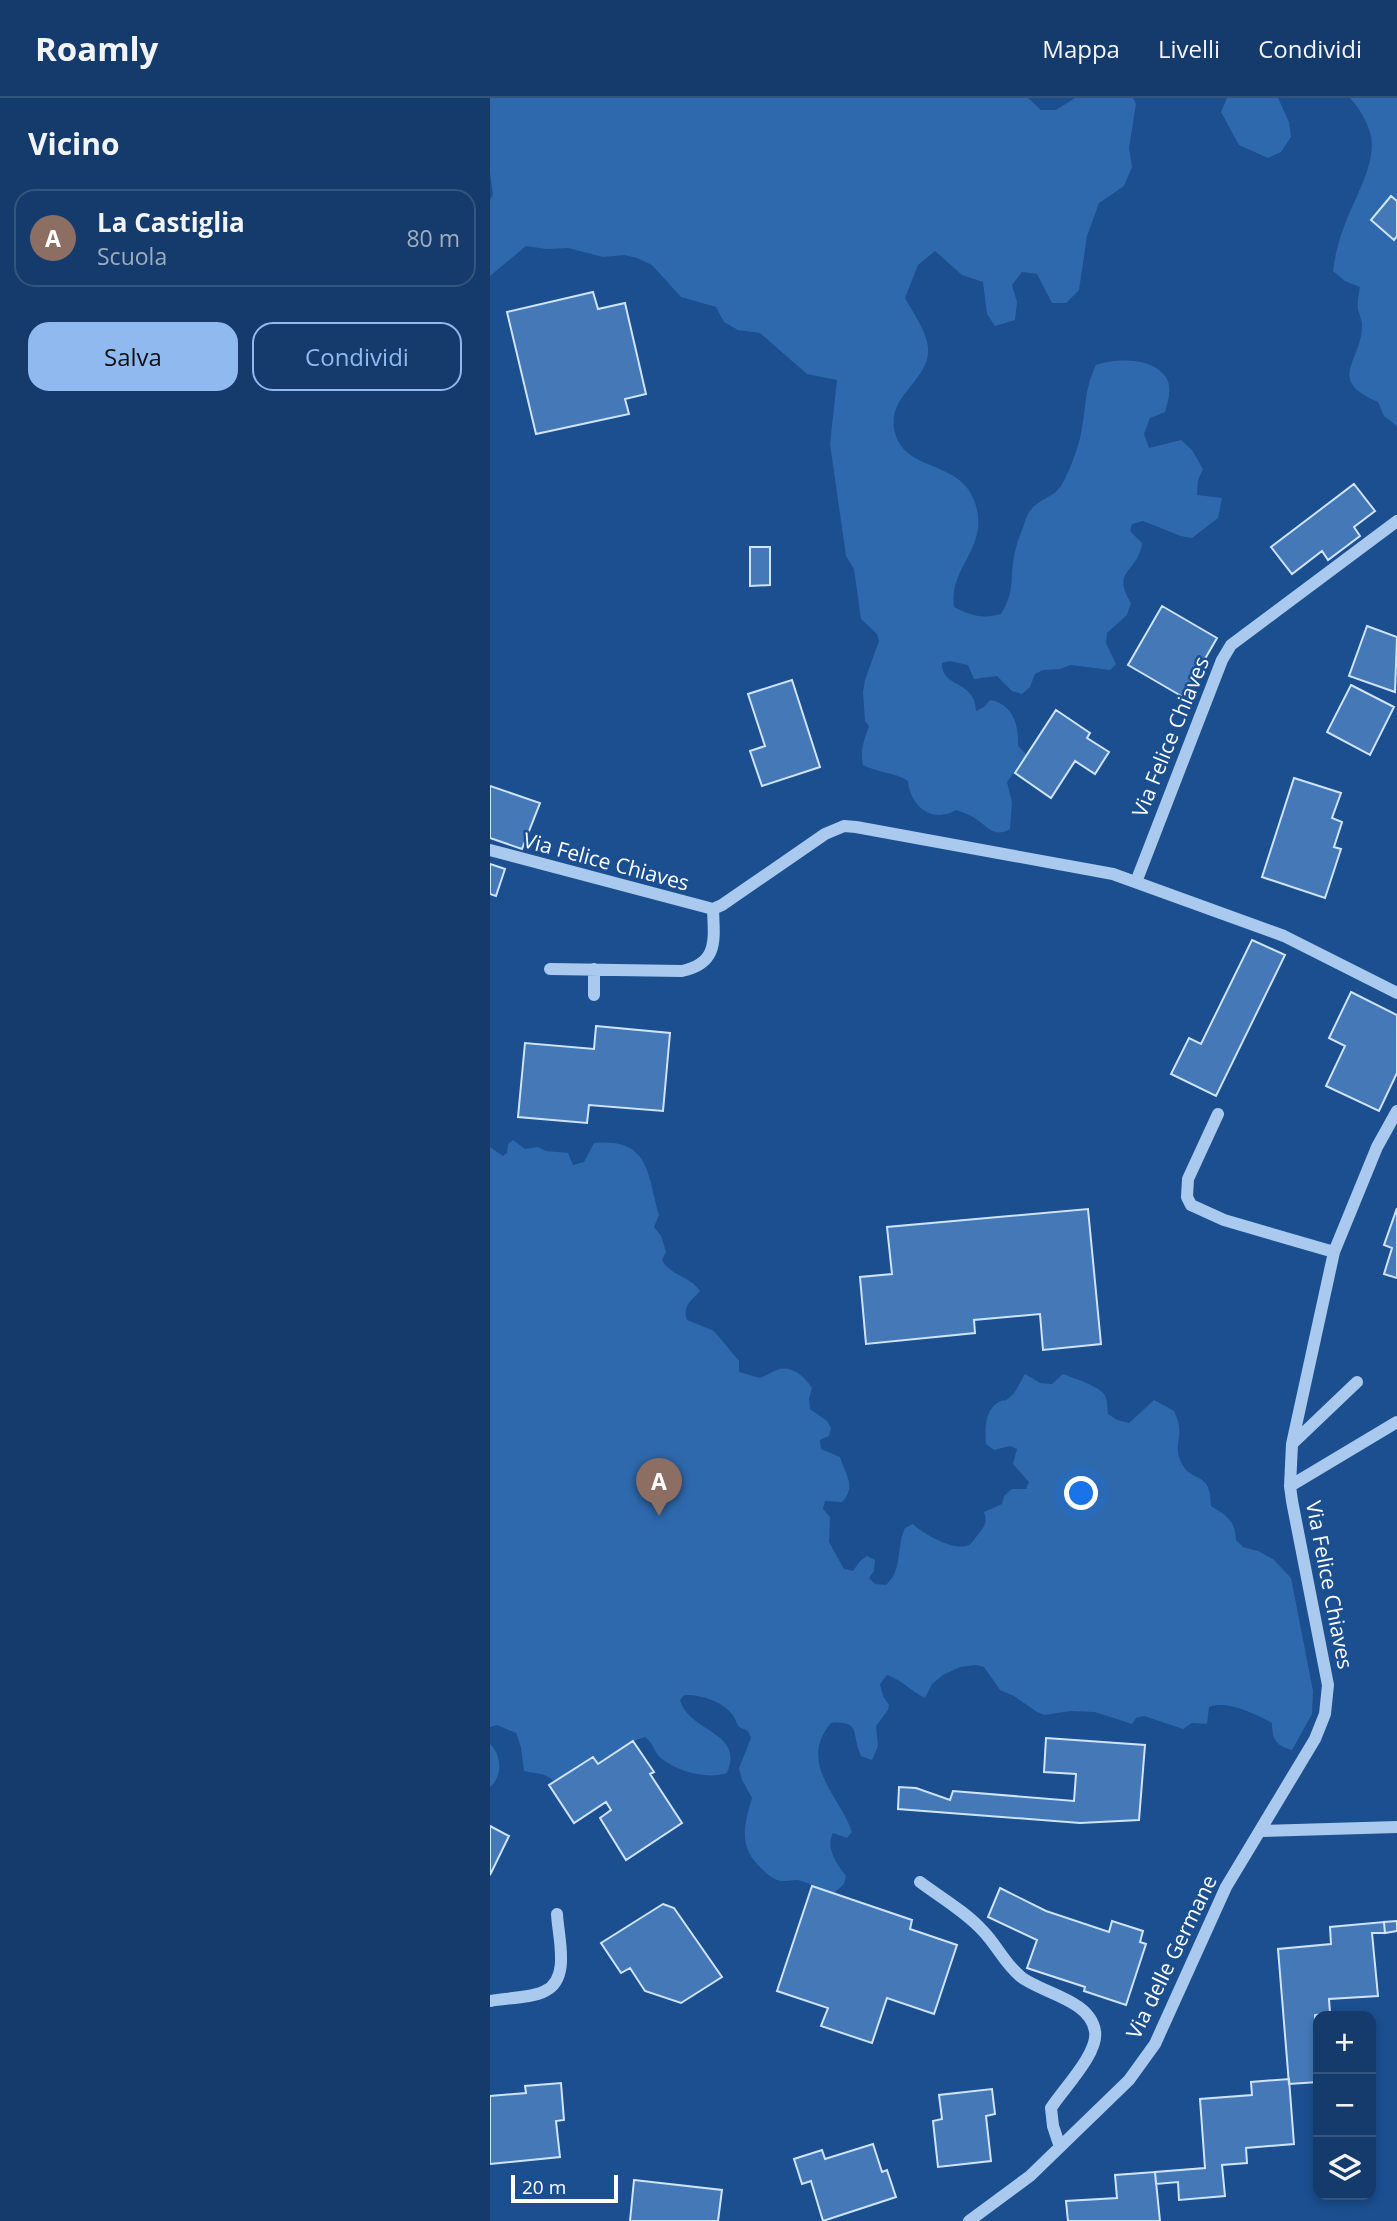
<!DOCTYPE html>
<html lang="it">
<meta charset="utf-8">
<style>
body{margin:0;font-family:"Open Sans",sans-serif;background:#214673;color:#f1f3f6}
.controls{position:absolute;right:21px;bottom:21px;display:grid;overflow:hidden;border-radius:14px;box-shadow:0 4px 10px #0003}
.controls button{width:63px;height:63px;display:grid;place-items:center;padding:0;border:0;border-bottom:2px solid #33557e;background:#143b6b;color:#f1f3f6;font:35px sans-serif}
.scale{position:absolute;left:21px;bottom:18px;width:107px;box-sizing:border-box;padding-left:7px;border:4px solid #fff;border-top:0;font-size:19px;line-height:24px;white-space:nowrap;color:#fff;-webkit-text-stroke:5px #1b4f8f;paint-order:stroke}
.you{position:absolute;left:592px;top:1396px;width:24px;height:24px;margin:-18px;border:5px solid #fff;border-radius:50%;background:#1a73e8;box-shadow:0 0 0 10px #1a73e833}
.badge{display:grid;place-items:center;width:46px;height:46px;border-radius:50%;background:#90b9f0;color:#fff;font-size:23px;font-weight:700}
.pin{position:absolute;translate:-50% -58px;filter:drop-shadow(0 2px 4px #0008)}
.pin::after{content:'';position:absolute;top:37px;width:24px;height:21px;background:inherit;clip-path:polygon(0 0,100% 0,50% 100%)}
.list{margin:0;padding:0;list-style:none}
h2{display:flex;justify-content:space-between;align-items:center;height:91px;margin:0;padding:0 28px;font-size:30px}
h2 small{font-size:23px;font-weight:400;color:#9dadc1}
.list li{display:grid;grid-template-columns:46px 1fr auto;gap:21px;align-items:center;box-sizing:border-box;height:98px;margin:0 14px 14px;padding:0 14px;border:2px solid #33557e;border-radius:21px}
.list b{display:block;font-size:26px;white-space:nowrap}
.list p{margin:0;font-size:23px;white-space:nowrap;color:#9dadc1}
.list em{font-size:23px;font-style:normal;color:#9dadc1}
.actions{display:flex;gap:14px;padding:21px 28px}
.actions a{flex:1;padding:16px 0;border:2px solid #90b9f0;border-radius:21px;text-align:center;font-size:24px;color:#90b9f0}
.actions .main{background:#90b9f0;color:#111}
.icon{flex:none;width:38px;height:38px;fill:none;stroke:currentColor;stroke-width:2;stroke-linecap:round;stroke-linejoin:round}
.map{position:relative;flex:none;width:907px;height:2123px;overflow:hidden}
header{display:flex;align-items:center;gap:42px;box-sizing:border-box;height:98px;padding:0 35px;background:#143b6b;border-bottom:2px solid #33557e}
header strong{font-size:33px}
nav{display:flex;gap:38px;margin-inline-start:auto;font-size:24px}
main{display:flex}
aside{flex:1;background:#143b6b}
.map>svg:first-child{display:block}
</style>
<header>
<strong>Roamly</strong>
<nav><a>Mappa</a><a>Livelli</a><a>Condividi</a></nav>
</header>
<main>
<aside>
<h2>Vicino<small></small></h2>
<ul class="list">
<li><span class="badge" style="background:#8d6e63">A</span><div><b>La Castiglia</b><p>Scuola</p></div><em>80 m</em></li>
</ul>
<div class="actions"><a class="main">Salva</a><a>Condividi</a></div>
</aside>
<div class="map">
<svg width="907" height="2123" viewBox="0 0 907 2123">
<rect width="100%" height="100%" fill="#1b4f8f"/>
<path fill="#2e69ad" d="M 0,0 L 538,0 L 551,12 L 566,12 L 585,0 L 643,0 L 646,6 L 639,50 L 642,69 L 634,88 L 609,105 L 597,138 L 589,192 L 576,205 L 562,205 L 547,176 L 532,174 L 522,187 L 527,204 L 525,222 L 505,228 L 497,216 L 493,184 L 472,177 L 445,153 L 428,167 L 415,200 C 423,215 436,232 438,249 C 441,282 399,295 404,330 C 411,375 468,360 484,402 C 502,449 458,468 464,509 C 482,518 492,521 511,516 C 526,493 519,478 525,454 C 527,443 532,433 535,423 C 543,399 563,403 572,386 C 579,375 589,348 591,335 C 597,308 593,295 606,267 C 626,260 664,259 677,281 C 682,291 678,304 675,314 L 660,320 L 654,336 L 659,350 L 691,342 L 702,352 L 713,371 L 708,382 L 707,397 L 732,400 L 728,420 L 702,440 L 691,438 L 653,423 L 642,426 L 640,433 L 652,445 C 649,474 620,472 641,505 L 637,517 L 617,535 L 616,545 L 626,566 L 620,572 L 581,567 L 570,571 L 553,572 L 545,576 L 540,589 L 532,596 L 522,593 L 507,578 L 484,581 L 478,567 L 460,563 L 452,565 C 451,591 485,581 486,613 L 494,609 L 500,602 C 523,606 529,627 528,648 L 537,657 L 517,684 L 522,704 L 520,731 C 503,741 497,727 483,719 C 478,716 472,714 466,712 C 442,726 420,708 418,683 C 404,674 388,675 373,667 C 370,651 374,643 379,628 L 375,623 L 373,594 L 375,582 L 389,543 L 387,536 L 371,521 L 364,471 L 356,458 L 340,346 L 347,282 L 317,276 L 270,235 L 248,232 L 234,224 L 226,209 L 191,199 L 162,167 L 147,160 L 134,157 L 113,159 L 78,150 L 56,151 L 36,148 L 0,178 L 0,102 L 3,96 L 0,75 Z
M 737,0 L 788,0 L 799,24 L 801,39 L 791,54 L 778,60 L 749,47 L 731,14 Z
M 860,0 L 907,0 L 907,103 L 901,99 L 881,122 L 904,142 L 907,138 L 907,328 L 894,318 L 888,304 C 835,281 872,264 872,227 C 872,222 869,216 868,211 C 867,204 869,196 870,189 L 855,183 L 843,173 C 845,157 849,141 855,126 C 865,99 886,67 881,38 C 878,25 869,9 860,0 Z
M 23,1042 L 35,1051 L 48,1049 L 56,1053 L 78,1055 L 83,1067 L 94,1064 L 104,1045 C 160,1040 157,1075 169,1117 L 164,1129 L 171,1138 L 176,1154 L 172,1162 C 179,1177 200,1178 210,1193 C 202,1202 192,1208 197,1222 L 224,1233 L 249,1263 L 249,1274 L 270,1280 C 276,1278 281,1274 287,1272 C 301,1266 315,1279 322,1290 L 319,1301 L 320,1311 L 337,1323 L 341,1330 L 339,1338 L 330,1342 L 331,1351 L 350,1359 C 355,1376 367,1388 352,1404 L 335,1403 L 333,1411 L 340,1419 L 339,1444 L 354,1471 L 363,1473 L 370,1463 L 377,1458 L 385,1462 L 384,1473 L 379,1480 L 385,1486 L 396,1487 C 413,1472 406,1449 415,1430 L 423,1426 C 433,1436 465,1454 479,1447 C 483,1444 487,1437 490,1434 C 496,1426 497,1423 494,1414 L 512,1406 L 514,1398 L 522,1391 L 536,1391 L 539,1384 L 523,1366 L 527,1351 L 520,1348 L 504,1352 L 496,1346 C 495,1332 494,1312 509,1304 C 517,1300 511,1306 519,1300 C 526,1295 530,1284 535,1276 L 550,1285 L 562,1286 L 573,1276 C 583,1280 614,1289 616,1300 C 618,1305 617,1310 618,1316 L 627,1322 L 639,1325 L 664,1302 L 684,1313 C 686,1318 689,1323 689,1329 C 691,1344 683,1349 692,1366 C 703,1386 721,1372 721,1408 C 737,1418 745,1422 746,1442 L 753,1449 L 768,1453 L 783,1461 L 801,1480 L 823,1593 L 822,1616 L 802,1652 C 786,1648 782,1641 782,1625 C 764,1616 739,1602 719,1609 L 717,1626 L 702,1625 L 693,1631 L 654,1618 L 646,1620 L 642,1626 L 605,1614 L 580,1613 L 555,1617 L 547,1614 L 524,1598 L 510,1592 L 494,1569 L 486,1567 L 470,1569 L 453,1577 L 442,1586 L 435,1600 C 421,1593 412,1582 397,1577 L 390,1586 L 393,1598 L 399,1607 L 398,1612 L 386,1628 L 388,1648 L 382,1662 L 371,1658 C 361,1637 372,1622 341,1625 C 307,1665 350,1698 362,1734 L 357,1740 L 343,1735 C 335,1750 347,1766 356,1778 L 354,1786 L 344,1795 C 332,1792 318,1784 307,1782 C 299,1782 293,1785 285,1781 C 278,1778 273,1772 268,1767 C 248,1747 255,1724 262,1700 L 252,1682 L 249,1670 L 261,1640 L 258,1633 L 249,1629 C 247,1626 246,1623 244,1619 C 235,1604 211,1596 194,1597 L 190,1602 C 199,1635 255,1633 237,1675 C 218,1682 187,1673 172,1661 C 164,1655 163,1644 155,1639 L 143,1643 L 108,1666 L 103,1659 L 64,1684 C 56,1674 45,1676 34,1673 L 31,1649 L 26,1635 L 7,1627 L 0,1629 L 0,1049 L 13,1058 L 17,1055 L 18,1046 Z
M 0,1646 C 12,1657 13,1678 0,1689 Z"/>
<path fill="#4478b7" stroke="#cfe3fa" stroke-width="2" d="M 901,98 L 907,103 L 907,138 L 904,142 L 881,122 Z
M 103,194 L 108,211 L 135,205 L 156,296 L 135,301 L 139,316 L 46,336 L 17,214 Z
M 864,386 L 885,413 L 864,429 L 870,438 L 838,462 L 832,453 L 802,476 L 781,449 Z
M 260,449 L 280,449 L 280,487 L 260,488 Z
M 672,508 L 727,540 L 693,599 L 638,567 Z
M 877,528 L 907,539 L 905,594 L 859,578 Z
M 302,582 L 330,669 L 272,688 L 260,653 L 275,648 L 258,596 Z
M 861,587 L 904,609 L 880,657 L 837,634 Z
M 566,612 L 600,635 L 597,640 L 619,654 L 605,676 L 585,663 L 561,700 L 525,675 Z
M 804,680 L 851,695 L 842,720 L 852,724 L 844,749 L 851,751 L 835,800 L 772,779 Z
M 0,688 L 50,705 L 32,751 L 0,740 Z
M 0,766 L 15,771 L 6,798 L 0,796 Z
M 762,842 L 795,857 L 726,998 L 681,976 L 699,940 L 711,946 Z
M 861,894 L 907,917 L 907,975 L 889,1013 L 836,988 L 855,948 L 839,940 Z
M 106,928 L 180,935 L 173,1013 L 99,1007 L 97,1025 L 28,1019 L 35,945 L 104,951 Z
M 907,1110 L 907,1180 L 894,1176 L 902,1150 L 894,1147 Z
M 598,1111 L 611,1246 L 553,1252 L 550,1216 L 484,1222 L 485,1235 L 376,1246 L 370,1179 L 402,1176 L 397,1129 Z
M 556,1640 L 655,1647 L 649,1722 L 590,1725 L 408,1711 L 409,1689 L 426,1690 L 460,1702 L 463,1693 L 584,1703 L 586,1676 L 554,1674 Z
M 143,1643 L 164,1674 L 160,1676 L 192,1725 L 136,1762 L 110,1720 L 121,1712 L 116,1704 L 84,1725 L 59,1687 L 103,1659 L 108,1666 Z
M 0,1728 L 19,1738 L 0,1777 Z
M 322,1788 L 422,1822 L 420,1831 L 467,1847 L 444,1916 L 397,1900 L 382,1945 L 331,1928 L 338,1910 L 287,1893 Z
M 510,1790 L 556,1813 L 619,1834 L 622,1823 L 653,1833 L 650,1844 L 656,1846 L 636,1907 L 594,1893 L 595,1889 L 537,1870 L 547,1842 L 498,1819 Z
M 173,1806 L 184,1810 L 232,1879 L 191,1905 L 155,1893 L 140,1870 L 131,1875 L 111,1845 Z
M 907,1823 L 907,1833 L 895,1835 L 894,1824 Z
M 894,1824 L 895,1835 L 882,1835 L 888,1898 L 839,1901 L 840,1915 L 825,1917 L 828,1984 L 799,1986 L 788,1851 L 841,1846 L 840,1829 Z
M 799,1981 L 804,2046 L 756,2050 L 757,2065 L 732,2067 L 735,2098 L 689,2102 L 688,2084 L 666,2086 L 665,2074 L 715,2070 L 710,2001 L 762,1997 L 761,1984 Z
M 71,1985 L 74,2022 L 66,2023 L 70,2059 L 0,2066 L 0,1998 L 36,1995 L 35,1988 Z
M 502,1991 L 505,2016 L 496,2018 L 501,2063 L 448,2069 L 443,2023 L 452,2021 L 449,1997 Z
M 383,2046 L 392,2074 L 397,2072 L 406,2099 L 333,2123 L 321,2083 L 312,2086 L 304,2061 L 332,2052 L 335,2061 Z
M 665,2074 L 670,2123 L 578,2123 L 576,2103 L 627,2100 L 625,2077 Z
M 144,2082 L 232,2092 L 228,2123 L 140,2123 Z"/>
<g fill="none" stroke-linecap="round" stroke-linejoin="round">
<path stroke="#a9c9ee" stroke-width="12" d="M 0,752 L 223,811 L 232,807 L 335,736 L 354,728 L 366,729 L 623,776 L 794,838 L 907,895
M 646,784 L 732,562 L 741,547 L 907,423
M 60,871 L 192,873 C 229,865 224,841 223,811
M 104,897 L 104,871
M 728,1016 L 698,1081 L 697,1099 L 701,1107 L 734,1122 L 844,1154
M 802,1346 L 867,1284
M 800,1388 L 907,1324
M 771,1733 L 907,1729
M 430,1784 C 450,1799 476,1814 493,1833 C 506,1846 515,1866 530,1878 C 550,1895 600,1901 605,1933 C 609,1955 573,1991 561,2010 L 563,2028 L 570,2049
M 0,1903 C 15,1900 43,1900 55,1893 C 81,1881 68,1839 67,1816
M 479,2123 L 540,2078 L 639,1982 L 665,1946 L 736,1789 L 825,1641 L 835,1616 L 838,1587 L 802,1403 L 800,1388 L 802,1346 L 844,1154 L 887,1049 L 907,1013"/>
</g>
<g text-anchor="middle" stroke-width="5" stroke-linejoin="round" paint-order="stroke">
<g font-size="21" fill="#fff" stroke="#1b4f8f">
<text transform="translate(681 639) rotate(-68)" y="7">Via Felice Chiaves</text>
<text transform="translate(116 764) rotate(15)" y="7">Via Felice Chiaves</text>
<text transform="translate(839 1487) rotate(79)" y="7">Via Felice Chiaves</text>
<text transform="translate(682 1859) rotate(-64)" y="7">Via delle Germane</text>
</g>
</g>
</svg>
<div class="controls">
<button>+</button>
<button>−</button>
<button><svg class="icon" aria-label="layers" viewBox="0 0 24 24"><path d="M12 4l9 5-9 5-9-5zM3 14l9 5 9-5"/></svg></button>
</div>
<div class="scale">20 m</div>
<div class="you"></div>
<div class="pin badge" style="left:169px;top:1418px;background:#8d6e63">A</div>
</div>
</main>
